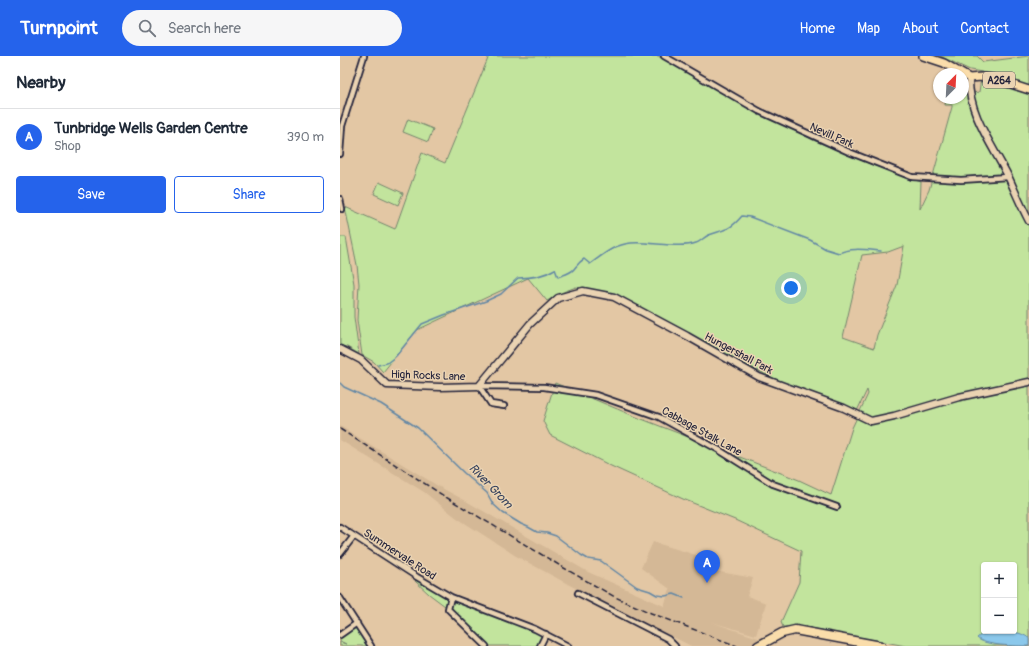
<!DOCTYPE html>
<meta charset="utf-8">
<style>
body{margin:0;font-family:Pangolin,sans-serif;background:#f6f6f7;color:#1f2937}
.controls{position:absolute;right:12px;bottom:12px;display:grid;overflow:hidden;border-radius:4px;box-shadow:0 1px 3px #0004}
.controls button{width:36px;height:36px;display:grid;place-items:center;padding:0;border:0;border-bottom:1px solid #e0e1e3;background:#fff;color:#1f2937;font:20px sans-serif}
.compass{position:absolute;left:593px;top:12px;width:36px;height:36px;border-radius:50%;background:#fff;box-shadow:0 1px 3px #0004;rotate:24deg}
.you{position:absolute;left:451px;top:232px;width:14px;height:14px;margin:-10px;border:3px solid #fff;border-radius:50%;background:#1a73e8;box-shadow:0 0 0 6px #1a73e833}
.badge{display:grid;place-items:center;width:26px;height:26px;border-radius:50%;background:#2563eb;color:#fff;font-size:13px;font-weight:700}
.pin{position:absolute;translate:-50% -33px;filter:drop-shadow(0 1px 2px #0008)}
.pin::after{content:'';position:absolute;top:21px;width:14px;height:12px;background:inherit;clip-path:polygon(0 0,100% 0,50% 100%)}
.list{margin:0;padding:0;list-style:none}
h2{display:flex;justify-content:space-between;align-items:center;height:52px;margin:0;padding:0 16px;font-size:17px}
h2 small{font-size:13px;font-weight:400;color:#747a83}
.list li{display:grid;grid-template-columns:26px 1fr auto;gap:12px;align-items:center;box-sizing:border-box;height:56px;padding:0 16px;border-top:1px solid #e0e1e3}
.list b{display:block;font-size:15px;white-space:nowrap}
.list p{margin:0;font-size:13px;white-space:nowrap;color:#747a83}
.list em{font-size:13px;font-style:normal;color:#747a83}
.actions{display:flex;gap:8px;padding:12px 16px}
.actions a{flex:1;padding:9px 0;border:1px solid #2563eb;border-radius:4px;text-align:center;font-size:14px;color:#2563eb}
.actions .main{background:#2563eb;color:#fff}
.icon{flex:none;width:22px;height:22px;fill:none;stroke:currentColor;stroke-width:2;stroke-linecap:round;stroke-linejoin:round}
.map{position:relative;flex:none;width:689px;height:590px;overflow:hidden}
header{display:flex;align-items:center;gap:24px;box-sizing:border-box;height:56px;padding:0 20px;background:#2563eb;color:#fff}
header strong{font-size:19px}
nav{display:flex;gap:22px;margin-inline-start:auto;font-size:14px}
.search{width:280px;height:36px;background:#f6f6f7;display:flex;align-items:center;gap:10px;box-sizing:border-box;padding:0 14px;border-radius:22px;color:#747a83;font-size:15px}
main{display:flex}
aside{flex:1;background:#fff}
.map>svg:first-child{display:block}
</style>
<header>
<strong>Turnpoint</strong>
<div class="search"><svg class="icon" aria-label="search" viewBox="0 0 24 24"><circle cx="10" cy="10" r="6"/><path d="M15 15l6 6"/></svg>Search here</div>
<nav><a>Home</a><a>Map</a><a>About</a><a>Contact</a></nav>
</header>
<main>
<aside>
<h2>Nearby<small></small></h2>
<ul class="list">
<li><span class="badge">A</span><div><b>Tunbridge Wells Garden Centre</b><p>Shop</p></div><em>390 m</em></li>
</ul>
<div class="actions"><a class="main">Save</a><a>Share</a></div>
</aside>
<div class="map">
<svg width="689" height="590" viewBox="0 0 689 590">
<rect width="100%" height="100%" fill="#e3c7a4"/>
<filter id="ink" filterUnits="userSpaceOnUse"><feTurbulence type="fractalNoise" baseFrequency=".025" numOctaves="2"/><feDisplacementMap in="SourceGraphic" scale="8" xChannelSelector="R" yChannelSelector="G"/><feConvolveMatrix kernelMatrix="1 2 1 2 8 2 1 2 1" color-interpolation-filters="sRGB"/></filter>
<g filter="url(#ink)">
<path fill="#d4b896" d="M 0,370 L 98,430 L 126,445 L 248,516 L 324,550 L 330,533 L 301,512 L 313,486 L 366,502 L 364,513 L 413,522 L 407,540 L 426,547 L 416,579 L 371,566 L 421,583 L 412,590 L 351,590 L 237,533 L 176,500 L 117,462 L 84,436 L 0,384 Z"/>
<path fill="#c2e49d" stroke="#72836c" fill-rule="evenodd" d="M 149,0 L 318,0 L 384,38 L 473,84 L 535,110 L 581,126 L 580,153 L 589,134 L 612,51 L 612,49 L 605,49 L 606,42 L 623,42 L 623,30 L 625,38 L 639,36 L 642,16 L 630,14 L 600,0 L 637,0 L 643,6 L 689,0 L 689,590 L 566,590 L 460,570 L 443,571 L 441,566 L 459,526 L 461,495 L 395,464 L 343,443 L 271,410 L 210,379 L 203,365 L 215,327 L 294,360 L 459,424 L 491,439 L 512,372 L 528,338 L 527,334 L 517,355 L 448,329 L 402,307 L 276,239 L 236,231 L 223,236 L 207,245 L 188,222 L 77,274 L 43,316 L 34,306 L 22,299 L 17,264 L 19,228 L 17,209 L 5,151 L 55,173 L 82,97 L 105,107 ZM 564,190 L 557,229 L 537,279 L 534,292 L 503,281 L 522,199 L 548,196 ZM 644,509 L 674,509 L 674,575 L 644,575 Z
M 68,63 L 93,73 L 88,86 L 63,76 Z
M 39,126 L 63,137 L 58,149 L 34,138 Z
M 0,181 L 6,181 L 14,228 L 14,261 L 19,298 L 7,291 L 0,290 Z
M 77,522 L 90,530 L 205,579 L 200,590 L 147,590 L 109,553 L 89,538 L 75,525 Z
M 16,568 L 30,590 L 0,590 L 0,586 L 6,588 L 0,585 L 0,580 Z"/>
<path fill="#8bc8eb" stroke="#6186a5" d="M 661,575 C 671,575 680,576 689,582 L 689,590 C 675,590 645,590 637,582 C 643,576 653,578 661,575 Z"/>
<g fill="none" stroke-linecap="round" stroke-linejoin="round">
<path stroke="#6186a5" stroke-width="1.5" d="M 38,309 L 47,307 L 56,300 L 82,268 L 104,259 L 146,245 L 161,238 L 178,222 C 192,222 204,220 215,213 L 218,221 C 223,219 231,217 234,213 C 238,208 239,206 244,203 L 250,208 C 264,198 273,189 291,187 C 308,185 340,193 356,187 C 360,186 364,181 369,179 C 386,173 390,174 402,160 L 410,161 L 470,184 L 486,193 L 499,197 C 512,191 527,194 541,195
M 0,327 L 4,331 L 41,348 L 78,372 L 124,417 L 147,437 L 153,448 L 163,457 L 181,468 L 188,471 L 197,476 L 207,477 L 216,480 L 241,499 L 248,503 L 261,505 L 297,531 L 310,535 L 317,539 L 325,540 L 334,538 L 344,542"/>
<g stroke="#22223b" stroke-width="8">
<path id="street" d="M 324,0 L 419,55 L 509,96 L 572,121 L 621,124 L 668,121
M 0,98 L 2,70 L 24,0
M 0,143 L 2,153
M 139,330 L 204,331 L 256,339 L 319,361 L 379,394 L 433,428 L 497,451
M 139,330 L 151,348 L 164,350
M 0,471 L 77,521 L 111,541 L 195,573 L 228,590
M 0,498 L 14,480
M 238,537 L 328,583 L 335,590
M 111,541 L 108,553 L 146,590
M 0,542 L 31,590
M 0,579 L 17,567
M 200,590 L 206,578"/>
</g>
<g stroke="#22223b" stroke-width="9">
<path id="secondary" d="M 629,22 C 628,58 653,90 668,120 C 675,135 681,150 689,165
M 0,293 L 21,304 L 47,329 L 100,331 L 139,330 L 190,268 L 218,242 L 243,235 L 274,241 L 347,280 L 419,321 L 504,352 L 531,365 L 554,360 L 619,341 L 689,326"/>
</g>
<g stroke="#22223b" stroke-width="10">
<path id="primary" d="M 583,0 L 604,7 L 629,22 L 642,21 L 652,22 L 689,34"/>
</g>
<g stroke="#22223b" stroke-width="11">
<path id="highway" d="M 418,590 L 442,577 L 455,574 L 541,590"/>
</g>
<use href="#street" stroke="#ead3b2" stroke-width="4.5"/>
<use href="#secondary" stroke="#ead3b2" stroke-width="6"/>
<use href="#primary" stroke="#faddab" stroke-width="7"/>
<use href="#highway" stroke="#faddab" stroke-width="8"/>
<path stroke="#22223b" stroke-width="1.5" stroke-dasharray="6 3" stroke-linecap="butt" d="M 0,373 L 104,440 L 224,512 L 275,541 L 311,557 L 397,590"/>
</g>
</g>
<g text-anchor="middle" stroke-width="3" stroke-linejoin="round" paint-order="stroke">
<rect fill="#ead3b2" stroke="#5e575f" stroke-width="1" x="643" y="16" width="32" height="16" rx="3"/>
<g font-size="10" font-weight="bold" fill="#22223b">
<text x="659" y="28">A264</text>
</g>
<g font-size="11" fill="#22223b" stroke="#ead3b2">
<text transform="translate(492 79) rotate(24)" y="4">Nevill Park</text>
<text transform="translate(399 297) rotate(28)" y="4">Hungershall Park</text>
<text transform="translate(88 319) rotate(2)" y="4">High Rocks Lane</text>
<text transform="translate(362 375) rotate(29)" y="4">Cabbage Stalk Lane</text>
<text transform="translate(60 498) rotate(33)" y="4">Summervale Road</text>
</g>
<g font-size="12" font-style="italic" fill="#37435e" stroke="#ead3b2">
<text transform="translate(151 430) rotate(46)" y="4">River Grom</text>
</g>
</g>
</svg>
<div class="controls">
<button>+</button>
<button>−</button>
</div>
<svg class="compass" viewBox="-18 -18 36 36"><path d="M0-13l5 13h-10z" fill="#e53935"/><path d="M0 13l5-13h-10z" fill="#747a83"/></svg>
<div class="you"></div>
<div class="pin badge" style="left:367px;top:527px">A</div>
</div>
</main>
